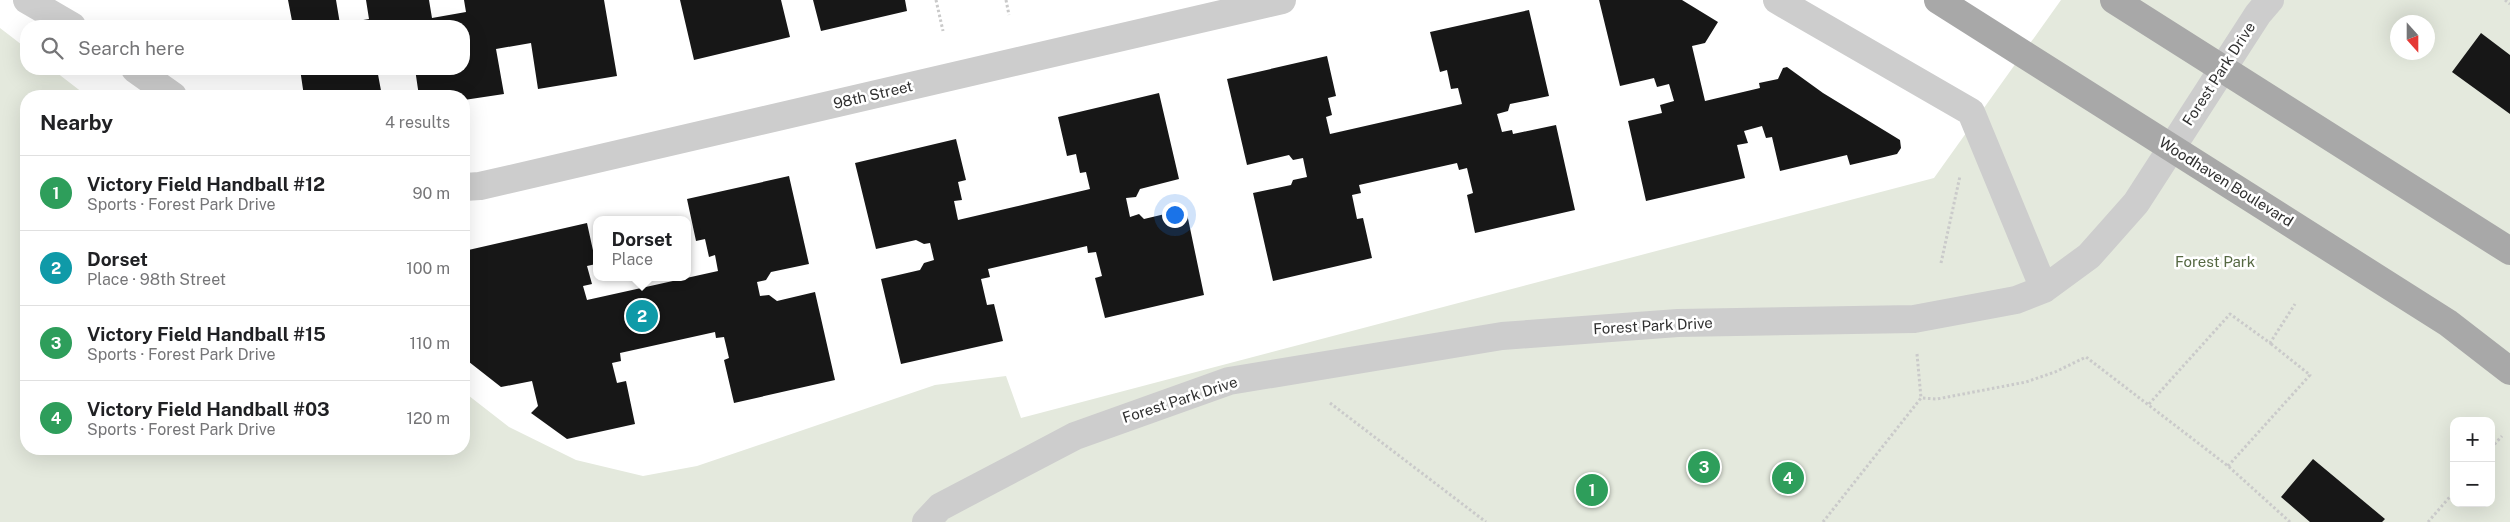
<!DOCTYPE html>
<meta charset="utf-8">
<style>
body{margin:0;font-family:"Public Sans",sans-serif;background:#f6f6f6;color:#202124}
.controls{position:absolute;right:15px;bottom:15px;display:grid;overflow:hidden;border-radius:10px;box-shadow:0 5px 20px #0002}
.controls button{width:45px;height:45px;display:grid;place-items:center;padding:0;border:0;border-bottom:1px solid #e0e0e0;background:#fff;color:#202124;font:25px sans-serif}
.compass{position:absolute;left:2390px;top:15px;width:45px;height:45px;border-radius:50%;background:#fff;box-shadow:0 5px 20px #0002;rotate:159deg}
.you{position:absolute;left:1174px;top:214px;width:18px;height:18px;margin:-12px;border:4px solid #fff;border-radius:50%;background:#1a73e8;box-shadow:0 0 0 8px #1a73e833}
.badge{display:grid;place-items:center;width:32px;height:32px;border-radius:50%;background:#d44654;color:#fff;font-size:16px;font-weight:700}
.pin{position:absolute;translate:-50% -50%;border:2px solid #fff;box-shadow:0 1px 5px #0006}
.popup{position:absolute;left:593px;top:216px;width:98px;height:65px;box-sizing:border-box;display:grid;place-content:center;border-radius:10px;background:#fff;filter:drop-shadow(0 1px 4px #0005);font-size:16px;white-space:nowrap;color:#757577}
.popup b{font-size:19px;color:#202124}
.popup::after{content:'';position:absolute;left:50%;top:100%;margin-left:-10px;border:10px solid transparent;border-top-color:#fff}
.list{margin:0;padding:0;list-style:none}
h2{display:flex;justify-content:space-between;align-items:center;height:65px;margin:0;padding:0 20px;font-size:21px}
h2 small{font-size:16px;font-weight:400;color:#757577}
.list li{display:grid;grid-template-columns:32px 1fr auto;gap:15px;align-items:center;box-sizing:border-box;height:75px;padding:0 20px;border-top:1px solid #e0e0e0}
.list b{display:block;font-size:19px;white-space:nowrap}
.list p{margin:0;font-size:16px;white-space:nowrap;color:#757577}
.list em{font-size:16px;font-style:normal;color:#757577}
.icon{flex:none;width:28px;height:28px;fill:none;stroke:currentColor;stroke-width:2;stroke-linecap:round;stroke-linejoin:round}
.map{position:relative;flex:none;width:2510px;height:522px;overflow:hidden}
.search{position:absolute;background:#fff;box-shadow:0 5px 20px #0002;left:20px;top:20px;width:450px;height:55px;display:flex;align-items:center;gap:12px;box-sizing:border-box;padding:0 18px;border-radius:20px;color:#757577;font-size:19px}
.panel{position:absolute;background:#fff;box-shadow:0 5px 20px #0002;left:20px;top:90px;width:450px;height:365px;border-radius:20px}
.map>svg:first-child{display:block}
</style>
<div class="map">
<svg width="2510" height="522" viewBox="0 0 2510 522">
<rect width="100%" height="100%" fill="#fff"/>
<path fill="#e4e9dd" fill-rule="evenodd" d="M 2061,0 L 2510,0 L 2510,522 L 0,522 L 0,28 L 26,48 L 26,69 L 52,69 L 87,96 L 26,96 L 26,449 L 464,449 L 464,392 L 509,427 L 576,460 L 643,476 L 697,466 L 935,385 L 1006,376 L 1021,418 L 1934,178 ZM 2398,22 L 2428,22 L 2428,52 L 2398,52 ZM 2454,421 L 2491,421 L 2491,503 L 2454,503 Z"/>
<path fill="#171717" d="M 288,0 L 336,0 L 340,24 L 369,19 L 366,0 L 429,0 L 432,18 L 466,12 L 464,0 L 604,0 L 617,76 L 538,89 L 531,43 L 496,49 L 504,94 L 464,100 L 464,96 L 419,96 L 415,69 L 464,69 L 464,26 L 293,26 Z
M 680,0 L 781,0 L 790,37 L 694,60 Z
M 813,0 L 905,0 L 907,11 L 821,31 Z
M 1599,0 L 1682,0 L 1718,22 L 1705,43 L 1692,46 L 1705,101 L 1760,88 L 1759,83 L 1778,79 L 1783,68 L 1787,67 L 1823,93 L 1900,140 L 1901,148 L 1897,154 L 1850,165 L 1847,155 L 1780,171 L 1772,137 L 1766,138 L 1762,126 L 1744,131 L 1748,143 L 1737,145 L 1745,178 L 1646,201 L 1628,121 L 1662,113 L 1660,105 L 1674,101 L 1669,84 L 1657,87 L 1654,78 L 1620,86 Z
M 1529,10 L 1549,96 L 1510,104 L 1508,111 L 1497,114 L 1502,132 L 1512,130 L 1513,134 L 1556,125 L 1575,210 L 1475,233 L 1467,195 L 1473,193 L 1467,168 L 1459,170 L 1457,163 L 1359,185 L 1361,193 L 1352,195 L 1357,219 L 1363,218 L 1372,258 L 1273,281 L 1253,193 L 1291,185 L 1293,180 L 1307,177 L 1303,158 L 1293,160 L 1289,155 L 1247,165 L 1227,79 L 1327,56 L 1336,96 L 1328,98 L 1332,115 L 1326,117 L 1330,134 L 1462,104 L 1458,88 L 1451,89 L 1447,70 L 1440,72 L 1430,32 Z
M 2481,33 L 2510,55 L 2510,114 L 2452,72 Z
M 300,69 L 377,69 L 382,96 L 304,96 Z
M 1159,93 L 1179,179 L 1140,189 L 1136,197 L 1126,198 L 1130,217 L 1139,214 L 1144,219 L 1186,209 L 1204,295 L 1105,318 L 1095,278 L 1102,276 L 1096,252 L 1088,253 L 1087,246 L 988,269 L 990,277 L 981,279 L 987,305 L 994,304 L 1003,341 L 901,364 L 881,279 L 920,270 L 924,263 L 934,260 L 930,243 L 924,244 L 916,240 L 876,249 L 855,163 L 956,139 L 966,180 L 958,182 L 962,200 L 954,201 L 958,220 L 1090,189 L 1086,172 L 1080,173 L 1076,154 L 1067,156 L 1058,117 Z
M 789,176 L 809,264 L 771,272 L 766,280 L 757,282 L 760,296 L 769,295 L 777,301 L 815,292 L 835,380 L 734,403 L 724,360 L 729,358 L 724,337 L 716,338 L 715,332 L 620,353 L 621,361 L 612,363 L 617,383 L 626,381 L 635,424 L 567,439 L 531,413 L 538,406 L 532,381 L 501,387 L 464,358 L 464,251 L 587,223 L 596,264 L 587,266 L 592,284 L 583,286 L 587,300 L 718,271 L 715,255 L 709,257 L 705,239 L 696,241 L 687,199 Z
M 2313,459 L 2385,519 L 2382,522 L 2310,522 L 2281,497 Z"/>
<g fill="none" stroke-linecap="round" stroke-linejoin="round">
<path stroke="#cacaca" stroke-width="3" stroke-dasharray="2.5 2.5" stroke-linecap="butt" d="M 936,0 L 943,31
M 1006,0 L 1009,15
M 2505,0 L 2510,4
M 1941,263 L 1960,176
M 1917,354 L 1921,398
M 1330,403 L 1486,522
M 2149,404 L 2230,314 L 2270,343 L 2295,304
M 2491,448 L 2502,436
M 2228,466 L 2310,375 L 2270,343
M 1823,522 L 1921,398 L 1937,399 L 2026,382 L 2055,372 L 2086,357 L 2228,466 L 2290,522
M 2428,522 L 2454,492"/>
<path stroke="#cdcdcd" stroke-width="28" d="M 27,0 L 72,26
M 1777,0 L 1971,112 L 2044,289
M 135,69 L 173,96
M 464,187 L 480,186 L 1282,0
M 926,522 L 940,507 L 1075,436 L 1229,381 L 1502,336 L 1678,323 L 1914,319 L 2016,300 L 2044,289 L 2089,256 L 2136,203 L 2258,14 L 2270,0"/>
<path stroke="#a8a8a8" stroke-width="28" d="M 1938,0 L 2448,323 L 2510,371
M 2114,0 L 2510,251"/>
</g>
<g text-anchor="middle" stroke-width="5" stroke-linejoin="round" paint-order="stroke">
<g font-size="15" fill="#303030" stroke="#fff">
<text transform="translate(2219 74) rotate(-57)" y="5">Forest Park Drive</text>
<text transform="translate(873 95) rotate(-13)" y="5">98th Street</text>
<text transform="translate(2226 182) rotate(32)" y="5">Woodhaven Boulevard</text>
<text transform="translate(1653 326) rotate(-3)" y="5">Forest Park Drive</text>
<text transform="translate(1180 400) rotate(-18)" y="5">Forest Park Drive</text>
</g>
<g font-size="15" fill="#556842" stroke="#fff">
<text x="2215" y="267">Forest Park</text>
</g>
</g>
</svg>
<div class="controls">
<button>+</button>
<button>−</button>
</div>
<svg class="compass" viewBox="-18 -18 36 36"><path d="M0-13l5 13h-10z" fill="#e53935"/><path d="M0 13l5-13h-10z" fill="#757577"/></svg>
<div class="you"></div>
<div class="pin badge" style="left:1592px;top:490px;background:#2e9e5b">1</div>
<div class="pin badge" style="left:642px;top:316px;background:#0f9aa8">2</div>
<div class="popup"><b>Dorset</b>Place</div>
<div class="pin badge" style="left:1704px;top:467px;background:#2e9e5b">3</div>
<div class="pin badge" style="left:1788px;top:478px;background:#2e9e5b">4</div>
<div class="search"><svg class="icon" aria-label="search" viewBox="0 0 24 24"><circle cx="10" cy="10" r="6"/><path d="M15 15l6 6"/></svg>Search here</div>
<section class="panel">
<h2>Nearby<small>4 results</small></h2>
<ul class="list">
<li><span class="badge" style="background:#2e9e5b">1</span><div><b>Victory Field Handball #12</b><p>Sports · Forest Park Drive</p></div><em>90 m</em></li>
<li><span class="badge" style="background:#0f9aa8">2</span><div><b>Dorset</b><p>Place · 98th Street</p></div><em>100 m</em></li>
<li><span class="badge" style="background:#2e9e5b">3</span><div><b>Victory Field Handball #15</b><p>Sports · Forest Park Drive</p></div><em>110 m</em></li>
<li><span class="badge" style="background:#2e9e5b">4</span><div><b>Victory Field Handball #03</b><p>Sports · Forest Park Drive</p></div><em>120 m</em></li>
</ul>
</section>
</div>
